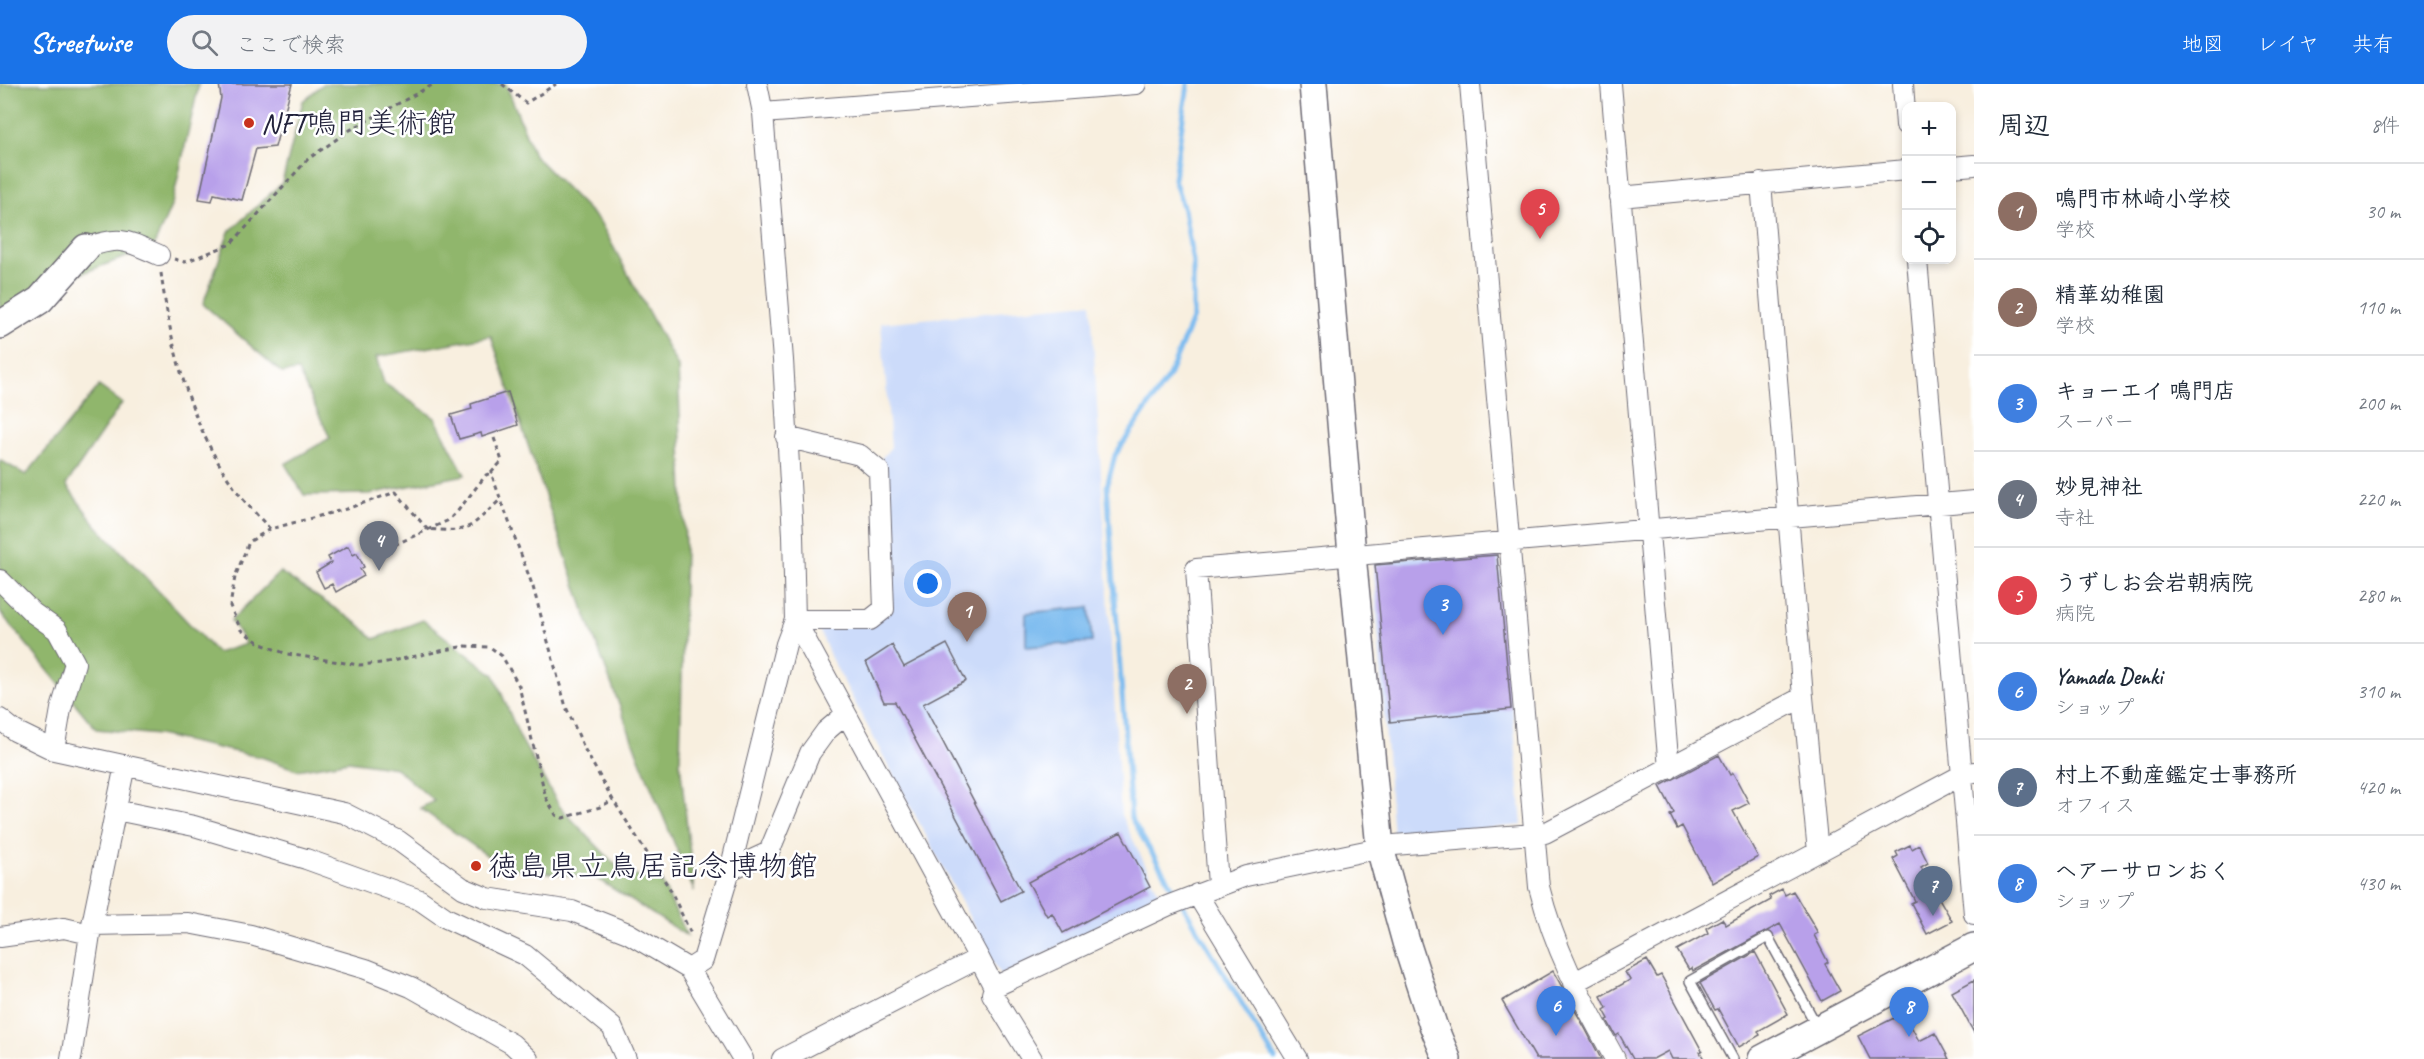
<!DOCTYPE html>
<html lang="ja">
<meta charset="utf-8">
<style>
body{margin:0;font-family:Caveat,"Klee One",sans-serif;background:#f2f2f3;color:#1f2937}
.controls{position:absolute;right:18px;top:18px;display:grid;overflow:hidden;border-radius:12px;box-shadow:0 3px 9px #0003}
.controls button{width:54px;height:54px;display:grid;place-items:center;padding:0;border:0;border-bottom:2px solid #e0e1e3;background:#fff;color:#1f2937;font:30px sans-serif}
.you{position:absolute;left:928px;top:500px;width:21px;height:21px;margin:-15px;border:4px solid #fff;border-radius:50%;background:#1a73e8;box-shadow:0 0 0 9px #1a73e833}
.badge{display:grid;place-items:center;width:39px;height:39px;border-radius:50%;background:#1a73e8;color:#fff;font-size:20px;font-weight:700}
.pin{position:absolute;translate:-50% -50px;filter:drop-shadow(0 2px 3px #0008)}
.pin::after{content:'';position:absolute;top:32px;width:21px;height:18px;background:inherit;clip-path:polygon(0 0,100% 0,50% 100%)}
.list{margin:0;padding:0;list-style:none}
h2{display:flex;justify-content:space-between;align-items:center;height:78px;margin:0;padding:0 24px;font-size:26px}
h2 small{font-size:20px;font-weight:400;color:#747a83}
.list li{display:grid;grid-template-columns:39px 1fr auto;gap:18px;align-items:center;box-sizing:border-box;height:96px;padding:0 24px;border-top:2px solid #e0e1e3}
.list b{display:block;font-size:22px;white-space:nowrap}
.list p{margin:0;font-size:20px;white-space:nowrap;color:#747a83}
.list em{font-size:20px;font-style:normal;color:#747a83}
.icon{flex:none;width:33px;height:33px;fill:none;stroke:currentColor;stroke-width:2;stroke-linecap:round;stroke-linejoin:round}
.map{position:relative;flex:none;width:1974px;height:975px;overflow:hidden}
header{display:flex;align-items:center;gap:36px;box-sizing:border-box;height:84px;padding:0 30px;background:#1a73e8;color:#fff}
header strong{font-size:28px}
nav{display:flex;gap:33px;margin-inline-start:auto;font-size:21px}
.search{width:420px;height:54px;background:#f2f2f3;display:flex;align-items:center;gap:15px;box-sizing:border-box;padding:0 21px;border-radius:33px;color:#747a83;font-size:22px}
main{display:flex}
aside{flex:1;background:#fff}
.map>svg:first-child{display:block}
</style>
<header>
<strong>Streetwise</strong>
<div class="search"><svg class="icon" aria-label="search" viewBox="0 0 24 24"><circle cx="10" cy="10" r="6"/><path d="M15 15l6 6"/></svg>ここで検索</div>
<nav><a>地図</a><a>レイヤ</a><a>共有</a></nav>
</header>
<main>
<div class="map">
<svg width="1974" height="975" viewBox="0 0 1974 975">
<rect width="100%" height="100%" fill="#fff"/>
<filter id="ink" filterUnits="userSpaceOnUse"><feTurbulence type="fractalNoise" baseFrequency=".0167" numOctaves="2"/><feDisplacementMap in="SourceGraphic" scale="12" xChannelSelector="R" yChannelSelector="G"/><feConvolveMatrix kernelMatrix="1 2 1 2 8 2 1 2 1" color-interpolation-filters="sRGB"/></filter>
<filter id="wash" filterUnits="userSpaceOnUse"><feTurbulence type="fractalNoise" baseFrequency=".008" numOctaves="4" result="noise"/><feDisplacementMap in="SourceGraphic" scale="24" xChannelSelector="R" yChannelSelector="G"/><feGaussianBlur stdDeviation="1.35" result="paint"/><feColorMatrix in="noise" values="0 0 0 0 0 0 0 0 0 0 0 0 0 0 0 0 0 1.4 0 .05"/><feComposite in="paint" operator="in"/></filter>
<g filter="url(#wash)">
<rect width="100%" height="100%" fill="#f8efdf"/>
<path fill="#ccdbfa" d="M 1091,219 L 1121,731 L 1160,811 L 1001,892 L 831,574 L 818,543 L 892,526 L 881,375 L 891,363 L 881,239 Z
M 1499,465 L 1522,741 L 1393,753 L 1373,476 Z"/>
<path fill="#90b66c" stroke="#596c54" stroke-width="1.5" d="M 0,0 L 199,0 L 172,120 L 153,164 C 99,182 47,200 0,232 Z
M 323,0 L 506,0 L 534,71 L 600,138 L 678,283 L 685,461 L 680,678 L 694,807 L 639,674 L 586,532 L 491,252 L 376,273 L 384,299 L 435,334 L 465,391 L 369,410 L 304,411 L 285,380 L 330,354 L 298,287 L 282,289 L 203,220 L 229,148 L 282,99 L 303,17 Z
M 99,302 L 122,319 L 66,401 L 95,440 L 217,569 L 246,560 L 231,536 L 280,488 L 360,541 L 374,555 L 423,536 L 494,591 L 520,654 L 560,723 L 623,789 L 661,797 L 687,852 L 596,794 L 505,784 L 420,724 L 434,717 L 396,684 L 349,677 L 297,686 L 264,674 L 158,651 L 96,645 L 0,528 L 0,376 L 26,391 Z"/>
<path fill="#7bbbef" stroke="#4e6e95" stroke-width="1.5" d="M 1089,523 L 1092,558 L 1026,563 L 1026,529 Z"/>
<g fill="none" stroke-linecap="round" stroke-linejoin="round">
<path stroke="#7bbbef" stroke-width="5" d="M 1188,0 L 1174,95 L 1184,126 L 1193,178 L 1193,233 L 1169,292 L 1115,371 L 1107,402 L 1131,734 L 1275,975"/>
</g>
<g id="blocks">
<path fill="#b8a0ea" d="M 219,0 L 292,0 L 275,63 L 256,65 L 242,116 L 214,110 L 212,117 L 199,115 L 221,14 Z
M 508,308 L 518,341 L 482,353 L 481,349 L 459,355 L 451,331 L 472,325 L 471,320 Z
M 348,462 L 353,471 L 357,469 L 364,483 L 360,485 L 364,492 L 336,508 L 332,500 L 324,504 L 316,488 L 331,479 L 328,473 Z
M 1497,471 L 1511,625 L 1390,638 L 1375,481 Z
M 947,560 L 966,597 L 923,620 L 1021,807 L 1001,817 L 895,618 L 884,618 L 866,578 L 892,561 L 904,583 Z
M 1719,671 L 1730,691 L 1733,689 L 1749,719 L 1733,727 L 1758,773 L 1712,799 L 1682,742 L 1677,745 L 1670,731 L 1674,729 L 1660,702 Z
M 1121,748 L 1150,803 L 1063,849 L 1052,829 L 1047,832 L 1028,798 Z
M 1910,761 L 1912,765 L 1919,761 L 1928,779 L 1921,783 L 1952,837 L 1927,850 L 1911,819 L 1915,817 L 1893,775 L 1898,772 L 1896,768 Z
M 1782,805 L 1785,811 L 1793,807 L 1811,837 L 1818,849 L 1814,851 L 1828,878 L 1825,880 L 1840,907 L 1822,917 L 1780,840 L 1693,887 L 1692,884 L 1689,886 L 1677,866 L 1708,849 L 1706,844 L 1722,835 L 1726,841 L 1771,816 L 1769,812 Z
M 1755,868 L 1788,930 L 1758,947 L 1760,951 L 1739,963 L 1718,925 L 1715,926 L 1700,899 Z
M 1647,876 L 1657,893 L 1661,891 L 1702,967 L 1700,968 L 1704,975 L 1672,975 L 1668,967 L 1653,975 L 1633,975 L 1619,950 L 1616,952 L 1607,936 L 1609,935 L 1604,926 L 1607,924 L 1601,912 L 1630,896 L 1625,888 Z
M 1553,887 L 1586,946 L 1601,975 L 1536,975 L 1502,917 Z
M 1974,896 L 1974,949 L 1952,908 Z
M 1904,929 L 1919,957 L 1935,949 L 1949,975 L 1870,975 L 1858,952 Z"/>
</g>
</g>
<g filter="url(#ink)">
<use href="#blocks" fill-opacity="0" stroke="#6d6a74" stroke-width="1.5"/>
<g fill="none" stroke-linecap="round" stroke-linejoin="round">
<g stroke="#6d6a74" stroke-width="12">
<path id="lane" d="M 1733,975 L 1690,897 L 1768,853 L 1818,944"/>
</g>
<g stroke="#6d6a74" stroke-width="22">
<path id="street" d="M 1470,0 L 1539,803 C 1556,870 1582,915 1615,975
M 1611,0 L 1669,685
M 1903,0 L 1906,41
M 763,29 L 1136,0
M 1952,83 L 1974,81
M 1761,99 L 1803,613 L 1818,768
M 1620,113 L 1906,86
M 86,164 C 121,151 127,157 159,171
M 1917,176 L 1974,830
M 786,353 L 860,371 L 879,387 L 884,525 L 870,536 L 795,536
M 0,496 L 33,529 L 57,546 L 75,579 L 61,625 L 54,666
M 795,536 L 979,874 L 994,903 L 992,910 L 1032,975
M 0,635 L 15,647 L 54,666 L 344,729 L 399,757 L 463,804 L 487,814 L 572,827 L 628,849 L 689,885 L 743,975
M 116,726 L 194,742 L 306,775 L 420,816 L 446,834 L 525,871 L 612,943 L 626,975
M 730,786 L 769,768 L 810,669 L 826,647 L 846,630
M 1218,801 L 1196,485 L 1974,417
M 1197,810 L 1297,975
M 92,841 L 188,839 L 251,851 L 366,885 L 411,903 L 512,960 L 528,975
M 0,853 L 64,844 L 90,850
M 689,885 L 703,876 L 730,786 L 786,560 L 795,536 L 793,451 L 783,276 L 763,29 L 757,0
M 1573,899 L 1962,691 L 1974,688
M 994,903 L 1167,822 L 1246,792 L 1394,761 L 1545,749 L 1803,613
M 71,975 L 90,850 L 125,681
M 782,975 L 979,874"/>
</g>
<g stroke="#6d6a74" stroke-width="30">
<path id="secondary" d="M 1313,0 L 1352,471 L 1380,764 L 1406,858 L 1433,941 L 1447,975
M 0,241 L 40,216 L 86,164
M 1762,975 L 1974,863"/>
</g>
<path stroke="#6d6a74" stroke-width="3" stroke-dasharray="4.5 4.5" stroke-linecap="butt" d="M 502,0 L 526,19 L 556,0
M 174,175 L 185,178 L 231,160 L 308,75 L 350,46 L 434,0
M 161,189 C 171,267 193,351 242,414 C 251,425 261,435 270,445 L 346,425 L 396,408 L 427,445 C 471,449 468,445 500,416
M 494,354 L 502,377 L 491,389 L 533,503 L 566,623 L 585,666 L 613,716 L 670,805 L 691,850
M 270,445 L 249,458 L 235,493 L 230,522 L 241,546 L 261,560 L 287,570 L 359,581 L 382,579 L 465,562 L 490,563 L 502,572 L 519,602 L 546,714 L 556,731 L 563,734 L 600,723 L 613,716
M 370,472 L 447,437 L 457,428 L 486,391 L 491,389"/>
<use href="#lane" stroke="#fff" stroke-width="9"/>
<use href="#street" stroke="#fff" stroke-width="20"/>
<use href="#secondary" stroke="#fff" stroke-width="27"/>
</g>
</g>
<g fill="#c8321e" stroke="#fff" stroke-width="2">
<circle cx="249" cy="39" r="6"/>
<circle cx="476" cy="782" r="6"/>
</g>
<g text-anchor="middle" stroke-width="5" stroke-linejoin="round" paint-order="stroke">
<g font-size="30" fill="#22223b" stroke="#fff" text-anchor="start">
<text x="261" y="49">NFT鳴門美術館</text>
<text x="488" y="792">徳島県立鳥居記念博物館</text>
</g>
</g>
</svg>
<div class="controls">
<button>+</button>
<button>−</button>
<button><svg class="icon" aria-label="locate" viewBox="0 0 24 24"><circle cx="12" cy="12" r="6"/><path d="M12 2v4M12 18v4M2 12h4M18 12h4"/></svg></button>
</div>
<div class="you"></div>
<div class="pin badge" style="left:967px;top:558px;background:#8d6e63">1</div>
<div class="pin badge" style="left:1187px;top:630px;background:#8d6e63">2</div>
<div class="pin badge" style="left:1443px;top:551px;background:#3f7fe0">3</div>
<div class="pin badge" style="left:379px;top:487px;background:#6b7280">4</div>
<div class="pin badge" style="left:1540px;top:155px;background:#e0444e">5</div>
<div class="pin badge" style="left:1556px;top:952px;background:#3f7fe0">6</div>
<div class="pin badge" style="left:1933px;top:832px;background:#5c6f8a">7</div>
<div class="pin badge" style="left:1909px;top:953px;background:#3f7fe0">8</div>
</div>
<aside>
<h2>周辺<small>8件</small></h2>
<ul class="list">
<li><span class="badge" style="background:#8d6e63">1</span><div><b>鳴門市林崎小学校</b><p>学校</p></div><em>30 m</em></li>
<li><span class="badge" style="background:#8d6e63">2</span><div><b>精華幼稚園</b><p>学校</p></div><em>110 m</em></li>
<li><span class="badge" style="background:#3f7fe0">3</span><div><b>キョーエイ 鳴門店</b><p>スーパー</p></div><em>200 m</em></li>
<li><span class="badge" style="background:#6b7280">4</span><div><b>妙見神社</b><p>寺社</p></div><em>220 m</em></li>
<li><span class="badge" style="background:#e0444e">5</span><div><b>うずしお会岩朝病院</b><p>病院</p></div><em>280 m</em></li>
<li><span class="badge" style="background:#3f7fe0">6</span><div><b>Yamada Denki</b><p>ショップ</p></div><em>310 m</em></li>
<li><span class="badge" style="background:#5c6f8a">7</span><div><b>村上不動産鑑定士事務所</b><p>オフィス</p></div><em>420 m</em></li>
<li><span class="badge" style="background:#3f7fe0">8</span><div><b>ヘアーサロンおく</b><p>ショップ</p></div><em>430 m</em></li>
</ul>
</aside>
</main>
